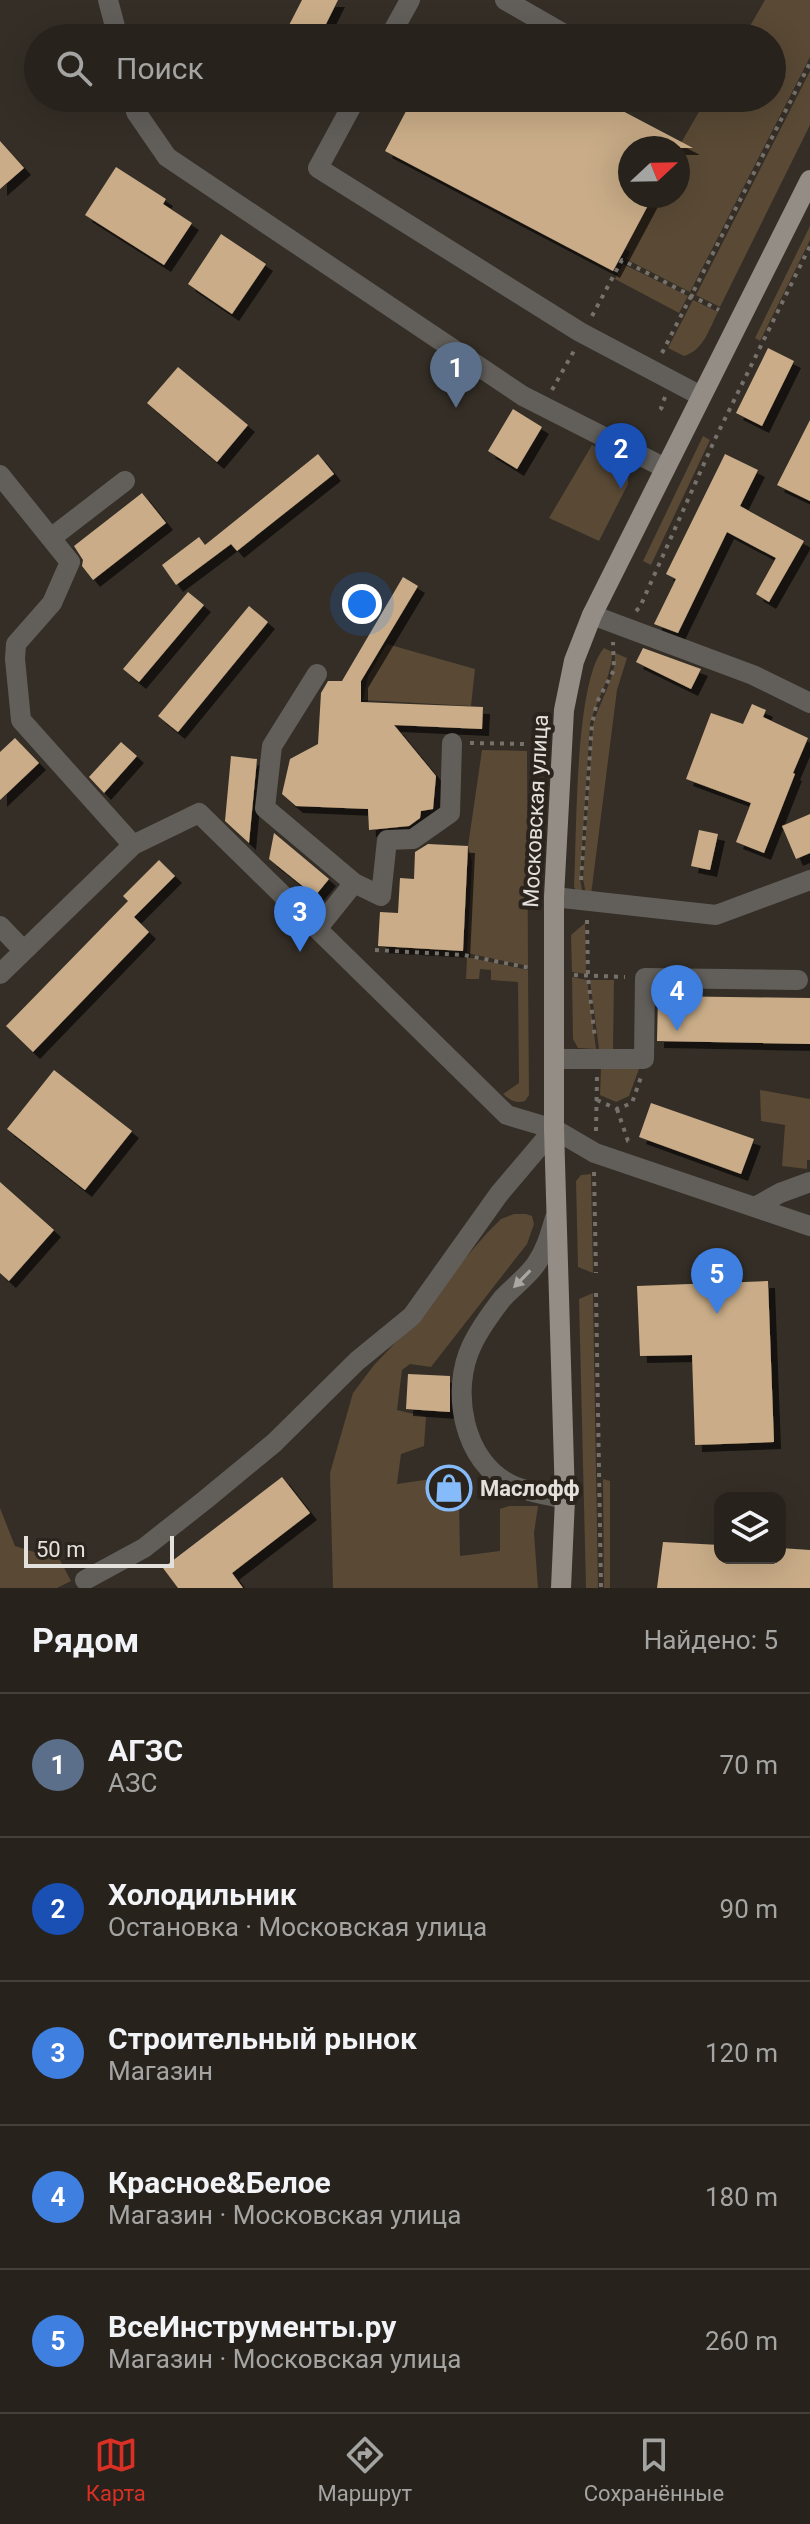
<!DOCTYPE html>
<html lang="ru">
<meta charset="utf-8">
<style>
body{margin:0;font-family:Roboto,sans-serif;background:#332f29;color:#f1f3f6}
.controls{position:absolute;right:24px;bottom:24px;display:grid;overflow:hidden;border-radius:16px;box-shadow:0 8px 32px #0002}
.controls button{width:72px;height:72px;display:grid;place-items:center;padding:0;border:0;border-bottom:2px solid #433f3b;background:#27221c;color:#f1f3f6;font:40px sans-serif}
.compass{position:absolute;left:618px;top:136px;width:72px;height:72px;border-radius:50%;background:#27221c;box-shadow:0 8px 32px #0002;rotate:68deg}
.scale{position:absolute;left:24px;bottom:20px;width:150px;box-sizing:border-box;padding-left:8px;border:4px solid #e4e0db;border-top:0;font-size:22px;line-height:28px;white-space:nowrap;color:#e4e0db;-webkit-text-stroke:6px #2a241c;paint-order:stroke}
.you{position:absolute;left:362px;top:604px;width:28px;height:28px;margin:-20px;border:6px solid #fff;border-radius:50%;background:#1a73e8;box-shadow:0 0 0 12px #1a73e833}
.badge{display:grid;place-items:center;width:52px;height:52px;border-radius:50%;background:#d93025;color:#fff;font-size:26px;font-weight:700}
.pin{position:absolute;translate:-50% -66px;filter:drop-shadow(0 2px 4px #0008)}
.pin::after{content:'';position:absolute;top:42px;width:28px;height:24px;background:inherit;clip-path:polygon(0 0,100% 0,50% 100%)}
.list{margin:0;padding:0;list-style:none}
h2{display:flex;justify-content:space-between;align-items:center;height:104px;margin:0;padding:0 32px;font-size:34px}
h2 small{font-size:26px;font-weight:400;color:#a4a4a3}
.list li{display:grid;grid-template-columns:52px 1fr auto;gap:24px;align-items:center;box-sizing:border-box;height:144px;padding:0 32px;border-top:2px solid #433f3b}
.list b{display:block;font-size:30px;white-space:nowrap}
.list p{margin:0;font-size:26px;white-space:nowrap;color:#a4a4a3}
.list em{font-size:26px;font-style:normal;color:#a4a4a3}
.icon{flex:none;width:44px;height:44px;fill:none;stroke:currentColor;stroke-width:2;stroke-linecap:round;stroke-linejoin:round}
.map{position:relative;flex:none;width:810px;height:1588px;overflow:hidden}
.search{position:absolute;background:#27221c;box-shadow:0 8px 32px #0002;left:24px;right:24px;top:24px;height:88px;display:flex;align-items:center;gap:20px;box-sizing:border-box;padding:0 28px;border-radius:44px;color:#a4a4a3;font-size:30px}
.sheet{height:824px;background:#27221c}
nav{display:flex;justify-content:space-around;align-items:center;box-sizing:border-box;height:112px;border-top:2px solid #433f3b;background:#27221c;font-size:22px;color:#a4a4a3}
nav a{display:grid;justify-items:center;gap:4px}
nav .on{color:#d93025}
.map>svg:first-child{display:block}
</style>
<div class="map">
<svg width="810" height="1588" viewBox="0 0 810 1588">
<defs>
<filter id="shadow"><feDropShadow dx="7" dy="7" stdDeviation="0" flood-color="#0009"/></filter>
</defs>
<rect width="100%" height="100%" fill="#342e26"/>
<path fill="#594935" d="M 765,0 L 810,0 L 810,57 L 690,292 L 626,259 L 630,252 L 625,249 L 653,196 L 678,196 L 678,148 L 707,98 L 772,98 L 772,38 L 743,38 Z
M 810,71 L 810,125 L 720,307 L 696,295 Z
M 810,226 L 810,240 L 760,341 L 755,338 Z
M 623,264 L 688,296 L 679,313 L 615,279 Z
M 693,300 L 718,312 C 709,329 704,350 684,356 L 668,348 Z
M 703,436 L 710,440 L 651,565 L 643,561 Z
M 592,445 L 622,461 L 628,471 L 628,484 L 599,541 L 549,518 Z
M 387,644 L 475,669 L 471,706 L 363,700 L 368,676 Z
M 604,648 L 612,652 C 612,677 597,699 590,724 L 580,879 L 583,894 L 577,892 L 574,887 C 577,838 574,682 604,648 Z
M 615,653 L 627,658 L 617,690 L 591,895 L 586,894 L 583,879 L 593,725 C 600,700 616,678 615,653 Z
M 482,750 L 527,751 L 528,966 L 467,953 L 472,862 L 468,846 Z
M 585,923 L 586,974 L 572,972 L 571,935 Z
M 467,957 L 528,970 L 529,1095 L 525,1101 C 516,1104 510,1100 503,1094 L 519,1083 L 518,982 L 491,980 L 491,970 L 480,969 L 479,979 L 466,979 Z
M 572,977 L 587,980 L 596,1049 L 578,1048 L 573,1039 Z
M 590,980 L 614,980 L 613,1049 L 599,1049 Z
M 601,1068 L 639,1069 L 629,1096 L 616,1102 L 600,1095 Z
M 760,1090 L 810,1099 L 810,1160 L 807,1160 L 807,1169 L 782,1166 L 785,1125 L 761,1121 Z
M 591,1174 L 593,1273 L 578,1267 L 576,1181 L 581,1175 Z
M 514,1214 L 526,1214 L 532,1216 L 534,1224 L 527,1244 L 431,1367 L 410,1364 L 402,1370 L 397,1410 L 426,1417 L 424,1446 L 401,1454 L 397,1484 L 438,1478 L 438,1497 L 459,1498 L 460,1556 L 500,1551 L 500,1509 L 509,1506 L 538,1506 L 534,1533 L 538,1588 L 333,1588 L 330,1473 L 353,1393 L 374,1365 L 419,1318 L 454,1271 L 487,1233 L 501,1219 Z
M 593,1293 L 598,1588 L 586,1588 L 579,1299 Z
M 603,1479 L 610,1481 L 610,1588 L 604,1588 Z
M 0,1508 L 15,1546 L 60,1560 L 71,1581 L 57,1588 L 0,1588 Z"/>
<path fill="#caad88" filter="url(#shadow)" d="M 302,0 L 338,0 L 319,38 L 299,38 L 286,31 Z
M 413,98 L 598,98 L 693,148 L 630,148 L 630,196 L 653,196 L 613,271 L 385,151 Z
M 0,141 L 24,168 L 0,189 Z
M 116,167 L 166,199 L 163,204 L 192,223 L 164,265 L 85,215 Z
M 221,234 L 266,264 L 232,314 L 188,284 Z
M 768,348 L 794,361 L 762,426 L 736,413 Z
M 178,367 L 248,425 L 217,462 L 147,403 Z
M 513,409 L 542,427 L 517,469 L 488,451 Z
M 810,420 L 810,501 L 777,485 Z
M 318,454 L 334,474 L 237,551 L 231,544 L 176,585 L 162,565 L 199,537 L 205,545 Z
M 725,454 L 758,470 L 740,506 L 804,541 L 769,602 L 756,594 L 776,558 L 727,532 L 678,633 L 654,624 L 676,579 L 666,574 Z
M 142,493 L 166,523 L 93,580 L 82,566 L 83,560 L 74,546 Z
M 403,577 L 418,586 L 361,681 L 361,702 L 483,707 L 482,729 L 394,725 L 436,776 L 433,809 L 421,811 L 420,818 L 409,826 L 369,830 L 368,809 L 296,806 L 282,794 L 290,759 L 318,744 L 321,693 L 328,681 L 342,681 Z
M 188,592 L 204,605 L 139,682 L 123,669 Z
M 249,606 L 268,622 L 178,732 L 158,716 Z
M 643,648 L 701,669 L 691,689 L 636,662 Z
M 752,704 L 766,710 L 763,717 L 808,738 L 793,773 L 795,774 L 764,853 L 736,842 L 751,803 L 686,779 L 711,713 L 743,724 Z
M 15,738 L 39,763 L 0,800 L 0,752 Z
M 121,742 L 137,756 L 104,793 L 89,777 Z
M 231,756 L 257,759 L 249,843 L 225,821 Z
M 810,814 L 810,853 L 796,859 L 782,826 Z
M 699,830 L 718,834 L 710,870 L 691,866 Z
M 274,833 L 329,879 L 315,896 L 269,859 Z
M 428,844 L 468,846 L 463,951 L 378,946 L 380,912 L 398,913 L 400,878 L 414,879 L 415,852 Z
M 159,860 L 175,876 L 134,917 L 149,932 L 33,1052 L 6,1026 L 128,901 L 123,896 Z
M 658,996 L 810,998 L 810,1044 L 657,1041 Z
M 54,1070 L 132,1131 L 85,1190 L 7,1129 Z
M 651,1103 L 754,1139 L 741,1174 L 639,1137 Z
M 0,1182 L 54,1230 L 9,1281 L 0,1273 Z
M 768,1281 L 774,1442 L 695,1445 L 692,1355 L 640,1356 L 637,1286 Z
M 408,1374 L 450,1376 L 450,1412 L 406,1409 Z
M 282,1477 L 310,1513 L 232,1573 L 243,1588 L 178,1588 L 163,1568 Z
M 438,1478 L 460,1479 L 459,1498 L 438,1497 Z
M 663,1542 L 720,1545 L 720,1558 L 780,1558 L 780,1548 L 810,1550 L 810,1588 L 657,1588 Z"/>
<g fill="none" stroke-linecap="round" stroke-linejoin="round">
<path stroke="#76716a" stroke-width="4" stroke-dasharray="4 6" stroke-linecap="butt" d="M 592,316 L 622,260 L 719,310
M 662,353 L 810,63
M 552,390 L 575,349
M 665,397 L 661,408 L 665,411
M 636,611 L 640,607 L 715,439 L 810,246
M 470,743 L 525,744
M 581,880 L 592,724 L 597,702 L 614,670 L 613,642
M 587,920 L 588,977 L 595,1039
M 375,950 L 464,955 L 530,968
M 574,975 L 625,977
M 597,1100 L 617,1109 L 632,1103 L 641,1077
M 617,1109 L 628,1141 L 631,1142
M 596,1131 L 597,1076
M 594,1172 L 596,1273
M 596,1293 L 601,1588"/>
<path stroke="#625f5b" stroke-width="20" d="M 108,0 L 118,38
M 505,0 L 571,38
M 389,38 L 410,0
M 133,98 L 136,112 L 167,157 L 523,396 L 665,468
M 356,98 L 318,168 L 580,332 L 701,396
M 0,475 L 70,562 L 52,603 L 16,644 L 15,659 L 21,720 L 133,845
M 51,538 L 125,481
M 592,615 L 753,675 L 810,703
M 317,674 L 272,746 L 265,808 L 354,883 L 317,929
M 354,883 L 381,896 L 387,840 L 413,839 L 450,813 L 452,743
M 554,897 L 716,915 L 810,880
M 0,926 L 23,950
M 0,974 L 133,845 L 199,813 L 507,1115 L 554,1129 L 595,1153 L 810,1226
M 554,1059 L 644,1059 L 645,978 L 798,980
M 755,1207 L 780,1193 L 810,1182
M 555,1218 C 550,1234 546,1250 536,1264 C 527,1277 513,1287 502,1299 C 492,1312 479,1330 472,1345 C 450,1390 463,1463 512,1485 C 528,1492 548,1495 565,1499
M 85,1580 L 144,1548 L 205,1500 L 274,1443 L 357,1361 L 412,1316 L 499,1194 L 554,1129"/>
<path stroke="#948d85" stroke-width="20" d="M 561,1588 L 565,1499 L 554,1129 L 554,897 L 564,710 L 574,661 L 592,615 L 810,180"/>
</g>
<defs><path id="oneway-solid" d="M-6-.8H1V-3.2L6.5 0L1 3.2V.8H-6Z" transform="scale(2)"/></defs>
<use fill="#aaa6a1" href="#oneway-solid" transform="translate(522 1279) rotate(134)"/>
<defs>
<g id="shop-ring" transform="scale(2.3)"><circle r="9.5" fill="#2a241c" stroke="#86bbfb" stroke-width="1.5"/><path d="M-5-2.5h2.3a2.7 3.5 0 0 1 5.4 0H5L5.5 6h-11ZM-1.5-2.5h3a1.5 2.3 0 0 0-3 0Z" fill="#86bbfb"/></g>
</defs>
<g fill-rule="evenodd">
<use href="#shop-ring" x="449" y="1488"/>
</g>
<g text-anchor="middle" stroke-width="8" stroke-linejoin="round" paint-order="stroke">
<g font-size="22" fill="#e4e0db" stroke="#2a241c">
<text transform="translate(535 811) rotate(-87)" y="8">Московская улица</text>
</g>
<g font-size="22" font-weight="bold" fill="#e4e0db" stroke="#2a241c" text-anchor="start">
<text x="480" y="1496">Маслофф</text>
</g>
</g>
</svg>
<div class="controls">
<button><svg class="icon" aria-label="layers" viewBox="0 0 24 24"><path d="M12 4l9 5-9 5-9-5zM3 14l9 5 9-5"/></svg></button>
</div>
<svg class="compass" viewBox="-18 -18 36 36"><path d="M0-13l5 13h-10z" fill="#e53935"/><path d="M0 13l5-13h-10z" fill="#a4a4a3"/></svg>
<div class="scale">50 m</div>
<div class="you"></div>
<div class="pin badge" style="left:456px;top:408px;background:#5c6f8a">1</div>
<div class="pin badge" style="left:621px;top:489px;background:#1a4fb4">2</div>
<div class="pin badge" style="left:300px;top:952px;background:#3f7fe0">3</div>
<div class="pin badge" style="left:677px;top:1031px;background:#3f7fe0">4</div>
<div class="pin badge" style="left:717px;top:1314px;background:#3f7fe0">5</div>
<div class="search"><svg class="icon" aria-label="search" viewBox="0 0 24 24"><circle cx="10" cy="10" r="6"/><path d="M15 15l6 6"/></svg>Поиск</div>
</div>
<section class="sheet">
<h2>Рядом<small>Найдено: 5</small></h2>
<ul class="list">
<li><span class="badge" style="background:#5c6f8a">1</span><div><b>АГЗС</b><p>АЗС</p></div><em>70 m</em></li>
<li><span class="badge" style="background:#1a4fb4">2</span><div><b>Холодильник</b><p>Остановка · Московская улица</p></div><em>90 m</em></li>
<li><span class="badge" style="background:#3f7fe0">3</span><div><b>Строительный рынок</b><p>Магазин</p></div><em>120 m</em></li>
<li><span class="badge" style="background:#3f7fe0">4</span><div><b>Красное&amp;Белое</b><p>Магазин · Московская улица</p></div><em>180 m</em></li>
<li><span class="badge" style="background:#3f7fe0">5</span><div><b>ВсеИнструменты.ру</b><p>Магазин · Московская улица</p></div><em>260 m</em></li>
</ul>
</section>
<nav>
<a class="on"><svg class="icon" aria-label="map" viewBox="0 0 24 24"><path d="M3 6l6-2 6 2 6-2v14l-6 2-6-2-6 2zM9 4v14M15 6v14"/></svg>Карта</a>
<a><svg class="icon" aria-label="directions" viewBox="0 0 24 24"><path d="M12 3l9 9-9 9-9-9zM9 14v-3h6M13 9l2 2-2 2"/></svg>Маршрут</a>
<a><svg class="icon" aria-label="saved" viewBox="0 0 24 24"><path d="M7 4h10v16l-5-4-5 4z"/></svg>Сохранённые</a>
</nav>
